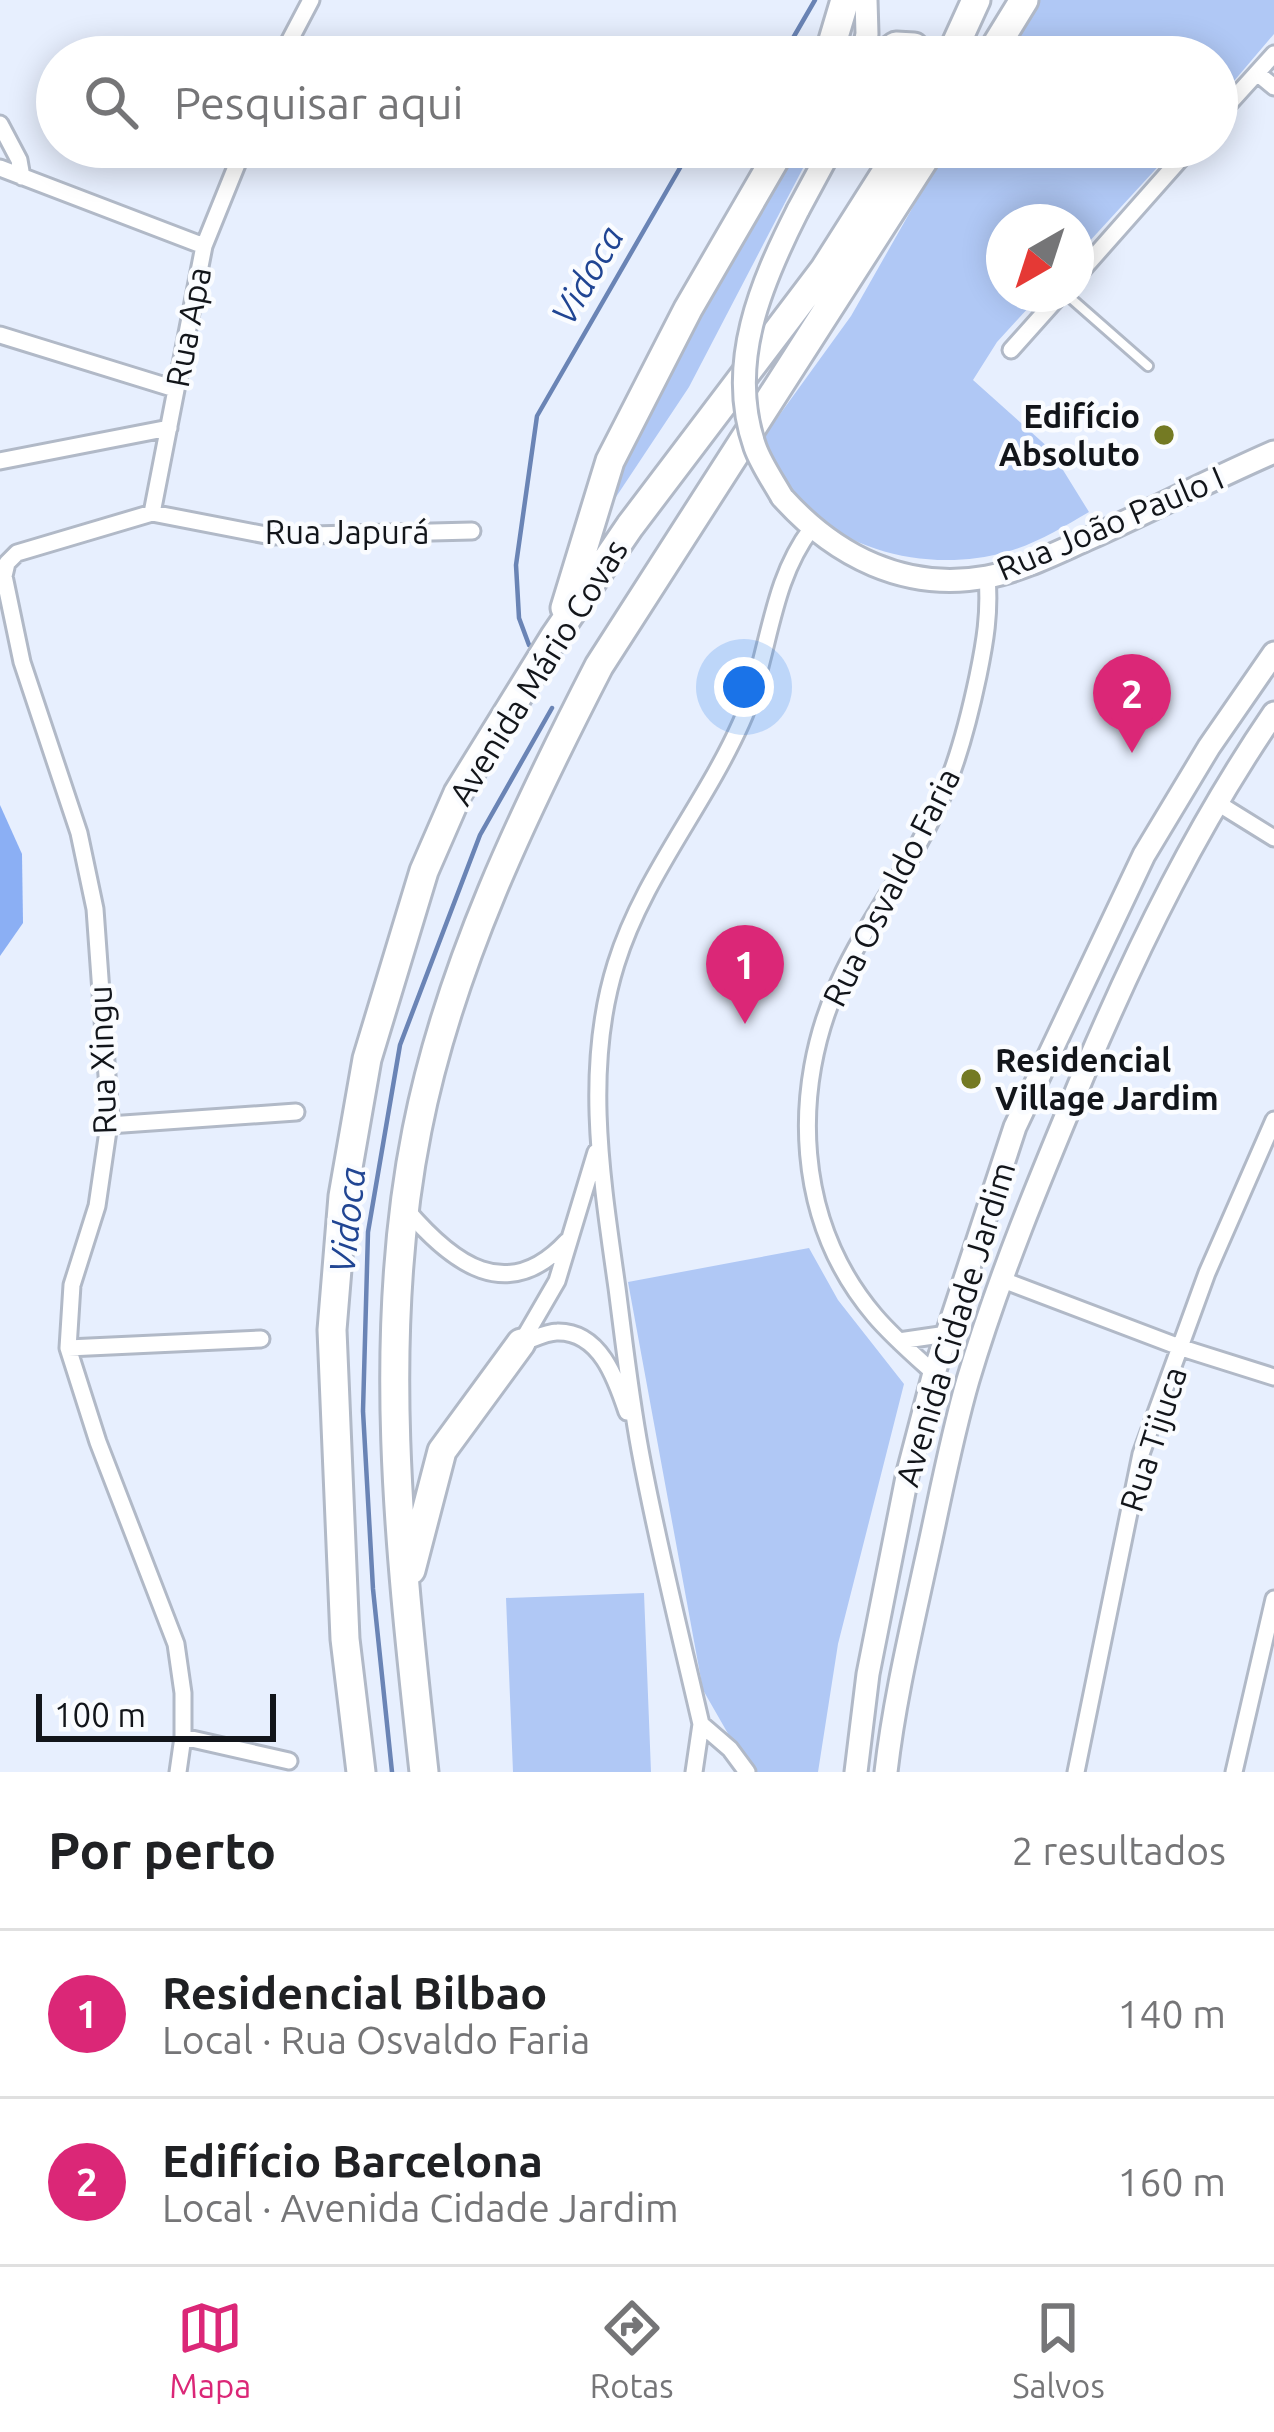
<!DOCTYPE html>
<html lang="pt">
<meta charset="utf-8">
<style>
body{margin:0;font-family:Ubuntu,sans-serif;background:#f6f6f6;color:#202124}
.compass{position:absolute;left:986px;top:204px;width:108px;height:108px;border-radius:50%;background:#fff;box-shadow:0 6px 30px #0003;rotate:219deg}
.scale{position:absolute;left:36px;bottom:30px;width:240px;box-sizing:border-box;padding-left:12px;border:6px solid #12151a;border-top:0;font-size:33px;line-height:42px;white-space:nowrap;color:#12151a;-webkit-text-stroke:9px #fafcff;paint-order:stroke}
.you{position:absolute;left:744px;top:687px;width:42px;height:42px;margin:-30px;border:9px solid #fff;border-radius:50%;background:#1a73e8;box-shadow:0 0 0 18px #1a73e833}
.badge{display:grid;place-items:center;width:78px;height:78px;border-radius:50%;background:#db2777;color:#fff;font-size:39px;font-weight:700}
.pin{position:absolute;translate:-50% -99px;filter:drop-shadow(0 3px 6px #0008)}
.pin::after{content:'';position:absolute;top:63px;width:42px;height:36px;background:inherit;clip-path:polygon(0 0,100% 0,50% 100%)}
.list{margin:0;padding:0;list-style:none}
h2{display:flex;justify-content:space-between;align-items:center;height:156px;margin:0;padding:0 48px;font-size:51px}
h2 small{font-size:39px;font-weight:400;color:#757577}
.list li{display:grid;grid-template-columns:78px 1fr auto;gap:36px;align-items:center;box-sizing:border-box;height:168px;padding:0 48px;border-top:3px solid #e0e0e0}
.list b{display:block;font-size:45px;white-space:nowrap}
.list p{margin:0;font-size:39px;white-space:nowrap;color:#757577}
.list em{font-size:39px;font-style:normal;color:#757577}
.icon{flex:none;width:66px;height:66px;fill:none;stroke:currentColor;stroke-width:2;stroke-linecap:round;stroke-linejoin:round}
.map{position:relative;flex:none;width:1274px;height:1772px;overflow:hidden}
.search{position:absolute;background:#fff;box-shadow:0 6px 30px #0003;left:36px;right:36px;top:36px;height:132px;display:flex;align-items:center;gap:30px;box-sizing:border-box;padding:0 42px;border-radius:66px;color:#757577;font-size:45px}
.sheet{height:492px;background:#fff}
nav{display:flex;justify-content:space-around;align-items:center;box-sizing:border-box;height:168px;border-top:3px solid #e0e0e0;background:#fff;font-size:33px;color:#757577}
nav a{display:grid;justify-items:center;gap:6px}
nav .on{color:#db2777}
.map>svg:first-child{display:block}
</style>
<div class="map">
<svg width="1274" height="1772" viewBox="0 0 1274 1772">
<rect width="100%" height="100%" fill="#e7effe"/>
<path fill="#b0c8f5" d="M 1031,0 L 1274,0 L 1274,34 L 1217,101 L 1217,57 L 998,57 Z
M 799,147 L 814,147 L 689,387 L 614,500 L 614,468 Z
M 947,147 L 1176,147 L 1076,256 L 1076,222 L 1004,222 L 1004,294 L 1041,294 L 997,342 L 973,380 L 1050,449 L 1089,512 C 1063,527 1036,544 1006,552 C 943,570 865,558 814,515 C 791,496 776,465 762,439 L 851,316 Z
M 809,1248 L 838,1300 L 904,1384 L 838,1644 L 818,1772 L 750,1772 L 703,1690 L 628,1282 Z
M 644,1593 L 651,1772 L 513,1772 L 506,1598 Z"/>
<path fill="#8baff4" d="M 0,805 L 22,854 L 23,923 L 0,956 Z"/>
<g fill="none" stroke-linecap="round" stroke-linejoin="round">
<path stroke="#6a84b5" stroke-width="4.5" d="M 782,57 L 815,0
M 529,645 L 519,618 L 516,565 L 537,416 L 692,147
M 392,1772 L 373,1589 L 363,1411 L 368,1232 L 400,1045 L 480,835 L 552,708"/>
<g stroke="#b1b9c7" stroke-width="14">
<path id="lane" d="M 1066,294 L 1148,366"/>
</g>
<g stroke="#b1b9c7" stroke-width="21">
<path id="street" d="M 281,57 L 311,0
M 1257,73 L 1274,87
M 1217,117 L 1274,54
M 0,124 L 19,160 L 22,177
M 0,168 L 204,246
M 1076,277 L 1191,147
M 0,335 L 175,389
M 1011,350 L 1061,294
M 0,461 L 169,428
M 152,513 L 204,246 L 244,147
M 1216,802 L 1274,838
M 109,1125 L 296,1112
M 406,1209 C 452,1263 507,1306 567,1241
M 1003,1280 L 1182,1348 L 1274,1377
M 899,1341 L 947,1334
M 521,1343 L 557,1281 L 596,1152
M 521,1343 C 531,1340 546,1332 557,1332 C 600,1331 616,1379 627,1412
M 68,1348 L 261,1339
M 934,1373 C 914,1355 893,1337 875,1316 C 795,1222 790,1090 839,982 C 869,915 918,857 945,790 C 960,754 970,714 978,676 C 985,642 990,613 987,577
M 183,1737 L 289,1761
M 178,1772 L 183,1737 L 183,1693 L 176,1644 L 98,1442 L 68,1348 L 72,1285 L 97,1206 L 110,1117 L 95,909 L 79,833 L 22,662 L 4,576 L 7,563 L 17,553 L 152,513 L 271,536 L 472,531
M 694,1772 L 701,1724
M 747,1772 L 730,1749 L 701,1724 C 680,1633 657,1542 640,1450 C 630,1396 624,1342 617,1288 C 602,1181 583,1069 616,964 C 643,877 704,806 741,723 C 770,659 768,586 811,529
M 1076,1772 L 1141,1454 L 1207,1273 L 1274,1120
M 1234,1772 L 1274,1599"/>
</g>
<g stroke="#b1b9c7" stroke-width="27">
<path id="secondary" d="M 862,57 L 867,34 L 866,0
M 798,210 L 832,147
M 782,497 C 835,556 905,592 987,577 C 1021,571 1058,552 1090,538 C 1152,510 1212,479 1274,452
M 856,1772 L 868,1674 L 908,1472 L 934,1373 L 1015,1127 L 1144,855 L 1209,747 L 1274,653
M 886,1772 C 894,1702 910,1635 925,1566 C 939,1504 950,1442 968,1380 C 1000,1273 1044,1169 1087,1066 C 1140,942 1198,824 1274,713"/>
</g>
<g stroke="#b1b9c7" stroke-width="33">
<path id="highway" d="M 828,57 L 845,0
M 881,57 L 896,46 L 914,47 L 923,57
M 950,57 L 976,0
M 989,57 L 1024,0
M 565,608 L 610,461 L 688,309 L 782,147
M 411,1570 L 442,1451 L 521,1343
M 361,1772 L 345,1639 L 332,1330 L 343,1196 L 367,1059 L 424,871 L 458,793 L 555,636 L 630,526 L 824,270 L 902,147
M 424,1772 C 401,1560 375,1341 417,1130 C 449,967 524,812 599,666 L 932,147"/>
</g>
<use href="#lane" stroke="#fff" stroke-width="8"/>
<use href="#street" stroke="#fff" stroke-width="15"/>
<use href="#secondary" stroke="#fff" stroke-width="21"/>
<use href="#highway" stroke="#fff" stroke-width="27"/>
<g stroke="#b1b9c7" stroke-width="27" stroke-linecap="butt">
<path id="secondary-bridge" d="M 782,497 C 773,481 761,464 755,447 C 726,364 761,283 798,210"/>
</g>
<use href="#secondary-bridge" stroke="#fff" stroke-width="21"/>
</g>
<g fill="#747a23" stroke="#fafcff" stroke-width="4.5">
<circle cx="1164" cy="435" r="12"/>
<circle cx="971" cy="1079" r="12"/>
</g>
<g text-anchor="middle" stroke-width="9" stroke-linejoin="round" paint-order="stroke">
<g font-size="33" fill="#12151a" stroke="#fafcff">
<text transform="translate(188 327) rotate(-79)" y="12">Rua Apa</text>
<text transform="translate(1110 523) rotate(-23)" y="12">Rua João Paulo I</text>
<text x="347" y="544">Rua Japurá</text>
<text transform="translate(538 672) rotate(-58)" y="12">Avenida Mário Covas</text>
<text transform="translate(891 887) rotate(-63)" y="12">Rua Osvaldo Faria</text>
<text transform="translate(102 1060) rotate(-92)" y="12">Rua Xingu</text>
<text transform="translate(955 1324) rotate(-73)" y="12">Avenida Cidade Jardim</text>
<text transform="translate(1153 1439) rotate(-72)" y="12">Rua Tijuca</text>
</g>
<g font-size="33" font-weight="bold" fill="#12151a" stroke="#fafcff" text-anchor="end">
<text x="1140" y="428">Edifício<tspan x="1140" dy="38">Absoluto</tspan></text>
<text x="995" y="1072" text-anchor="start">Residencial<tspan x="995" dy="38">Village Jardim</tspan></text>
</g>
<g font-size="36" font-style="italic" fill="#204593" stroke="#fafcff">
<text transform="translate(587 275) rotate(-60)" y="13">Vidoca</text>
<text transform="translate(347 1220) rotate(-84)" y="13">Vidoca</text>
</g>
</g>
</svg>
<svg class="compass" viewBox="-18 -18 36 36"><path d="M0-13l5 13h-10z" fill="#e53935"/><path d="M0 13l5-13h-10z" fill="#757577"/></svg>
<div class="scale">100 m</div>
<div class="you"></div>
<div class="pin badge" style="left:745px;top:1024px">1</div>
<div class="pin badge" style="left:1132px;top:753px">2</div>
<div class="search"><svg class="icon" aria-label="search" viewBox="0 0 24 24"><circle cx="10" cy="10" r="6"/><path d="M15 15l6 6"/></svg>Pesquisar aqui</div>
</div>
<section class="sheet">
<h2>Por perto<small>2 resultados</small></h2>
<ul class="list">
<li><span class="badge">1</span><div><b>Residencial Bilbao</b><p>Local · Rua Osvaldo Faria</p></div><em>140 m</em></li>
<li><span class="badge">2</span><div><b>Edifício Barcelona</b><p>Local · Avenida Cidade Jardim</p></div><em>160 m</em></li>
</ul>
</section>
<nav>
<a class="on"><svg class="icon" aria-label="map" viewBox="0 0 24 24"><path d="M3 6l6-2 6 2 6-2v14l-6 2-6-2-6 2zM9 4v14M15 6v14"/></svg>Mapa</a>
<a><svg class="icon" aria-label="directions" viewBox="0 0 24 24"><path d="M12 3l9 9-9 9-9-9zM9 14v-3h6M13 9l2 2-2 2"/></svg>Rotas</a>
<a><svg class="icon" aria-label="saved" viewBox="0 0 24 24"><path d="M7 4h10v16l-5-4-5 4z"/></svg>Salvos</a>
</nav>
